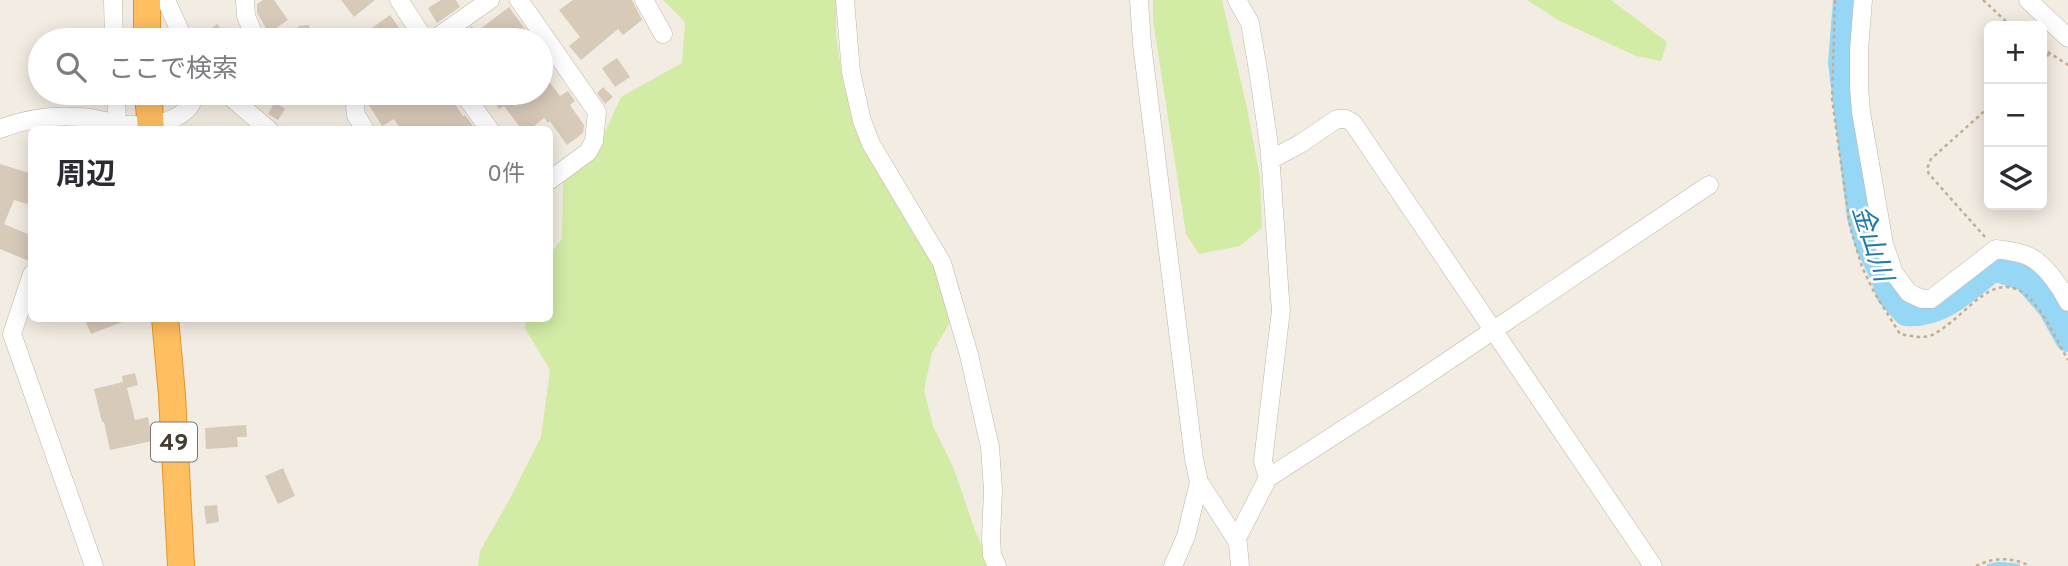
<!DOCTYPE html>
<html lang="ja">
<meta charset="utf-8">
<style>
body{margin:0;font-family:Overpass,"Noto Sans JP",sans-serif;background:#f2f2f3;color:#2b2b33}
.controls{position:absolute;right:21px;top:21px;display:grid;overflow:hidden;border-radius:10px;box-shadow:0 4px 18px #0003}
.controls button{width:63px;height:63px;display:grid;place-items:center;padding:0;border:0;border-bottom:2px solid #e1e1e2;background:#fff;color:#2b2b33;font:35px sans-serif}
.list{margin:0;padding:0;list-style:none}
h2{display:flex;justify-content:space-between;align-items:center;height:91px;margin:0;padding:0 28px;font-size:30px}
h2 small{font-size:23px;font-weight:400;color:#7c7c81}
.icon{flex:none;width:38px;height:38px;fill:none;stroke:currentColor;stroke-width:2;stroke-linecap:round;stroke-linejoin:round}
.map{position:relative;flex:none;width:2068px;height:566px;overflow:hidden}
.search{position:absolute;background:#fff;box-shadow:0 4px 18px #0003;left:28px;top:28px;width:525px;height:77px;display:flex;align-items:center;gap:18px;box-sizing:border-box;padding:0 24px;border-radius:38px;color:#7c7c81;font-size:26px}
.panel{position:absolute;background:#fff;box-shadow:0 4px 18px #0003;left:28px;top:126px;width:525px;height:196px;border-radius:10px}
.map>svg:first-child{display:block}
</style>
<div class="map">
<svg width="2068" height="566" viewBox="0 0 2068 566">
<rect width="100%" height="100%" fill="#f3ece2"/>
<path fill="#d2eca6" d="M 663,0 L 836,0 L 836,33 L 843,83 L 865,139 L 908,225 L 931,256 L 959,307 L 932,353 L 924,390 L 933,426 L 954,469 L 974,528 L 991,566 L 478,566 L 480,551 L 507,504 L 541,437 L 550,370 L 525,328 L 526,319 L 550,318 L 550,254 L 562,239 L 563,182 L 594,156 L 621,97 L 682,63 L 685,22 Z
M 1153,0 L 1222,0 L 1247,108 L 1260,177 L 1262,228 L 1240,246 L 1199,254 L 1186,234 L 1153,20 Z
M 1527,0 L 1611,0 L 1667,42 L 1661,61 L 1636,56 L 1558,20 Z"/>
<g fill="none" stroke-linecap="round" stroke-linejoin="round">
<path stroke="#97d7f6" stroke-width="4.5" d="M 1989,566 L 1999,564 L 2018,566"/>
<path stroke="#97d7f6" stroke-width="26" d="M 1846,0 L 1841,63 L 1860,217 L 1869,247 L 1883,275 L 1889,294 L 1906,313 C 1942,316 1968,288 1994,268 L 2026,279 L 2051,308 L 2068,339"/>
</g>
<path fill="#d8cab9" d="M 263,0 L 274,0 L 288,20 L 269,33 L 257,13 L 257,4 Z
M 341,0 L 375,0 L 354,17 Z
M 441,0 L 456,0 L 460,7 L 437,23 L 428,8 Z
M 573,0 L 632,0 L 642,20 L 623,35 L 618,29 L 581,60 L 569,46 L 580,37 L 559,10 Z
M 509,7 L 533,40 L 452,40 L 472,26 L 476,32 Z
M 390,15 L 404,35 L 396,40 L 355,40 Z
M 217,24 L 230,40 L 197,40 Z
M 309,25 L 311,40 L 300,40 L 298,26 Z
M 617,58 L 630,77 L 615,87 L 602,68 Z
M 541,71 L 560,96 L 568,91 L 575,101 L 570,105 L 584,125 L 583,133 L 567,145 L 550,121 L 548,123 L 544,118 L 529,130 L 522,130 L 504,106 L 499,109 L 488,93 L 541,93 Z
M 603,87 L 613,97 L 605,104 L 597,93 Z
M 378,93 L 383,93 L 388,99 L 398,93 L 447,93 L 463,116 L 465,115 L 476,130 L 401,130 L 394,119 L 382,126 L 367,102 Z
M 275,102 L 285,109 L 278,120 L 268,114 Z
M 0,164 L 32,174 L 32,190 L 27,204 L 14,200 L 4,224 L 32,236 L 32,253 L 29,261 L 0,249 Z
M 84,318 L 130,318 L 130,319 L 91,334 Z
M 135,373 L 138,385 L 127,388 L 135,420 L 148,417 L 152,441 L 110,450 L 104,422 L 102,422 L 94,389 L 123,382 L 122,376 Z
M 246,425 L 247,437 L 237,437 L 238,447 L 206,449 L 205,428 Z
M 283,468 L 295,496 L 278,504 L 265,476 Z
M 217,505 L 219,522 L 206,524 L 204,506 Z"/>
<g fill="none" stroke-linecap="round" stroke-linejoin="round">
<g stroke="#c2b6a7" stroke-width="19">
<path id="minor" d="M 113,0 L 114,40
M 166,0 L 184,40
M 399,0 L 425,40
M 519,0 L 597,112 L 594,141 L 588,152 L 550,180
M 644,0 L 663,34
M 845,0 L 851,72 L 862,121 L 871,144 L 942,263 L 969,355 L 990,447 L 993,490 L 991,538 L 992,555 L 997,566
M 1139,0 L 1142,44 L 1194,459 L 1199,482 L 1234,536 L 1238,544 L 1240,566
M 1237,0 L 1250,23 L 1259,76 L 1270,153 L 1280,299 L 1281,310 L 1263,461 L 1268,478
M 1863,0 L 1859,50 L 1859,87 L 1861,112 L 1884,244 L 1894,273 L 1909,293 L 1922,299 L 1931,299 L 1996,249 C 2008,251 2025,252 2035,260 C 2048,269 2061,288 2068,302
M 2028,0 L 2068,38
M 241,40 L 252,30 L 246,16 L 245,0
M 433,40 L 490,0
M 226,93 L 269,130
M 359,93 L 354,98 L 356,115 L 365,130
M 463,93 L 490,130
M 0,129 C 26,118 52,115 80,117 C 93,117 105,122 118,124 C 142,127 171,127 189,107 C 192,103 195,97 197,93
M 113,130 L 117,124 L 116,93
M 1270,160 L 1300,144 L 1337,119 L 1346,119 L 1353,123 L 1653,566
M 32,274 L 12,334 L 94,566
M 1236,540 L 1268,478 L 1412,385 L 1709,185
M 1173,566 L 1186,536 L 1199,482"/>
</g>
<g stroke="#eb9223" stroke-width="28">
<path id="highway" d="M 147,40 L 147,0
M 148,93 L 151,130
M 165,318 L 172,395 L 181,566"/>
</g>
<path stroke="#c2ae94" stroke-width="2.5" stroke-dasharray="3.5 3.5" stroke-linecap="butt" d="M 1835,0 L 1832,99 L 1850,227 L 1862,267 L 1874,292 L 1900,334 C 1911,336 1922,339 1932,335 C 1969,317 1998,255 2038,308 C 2050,324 2058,343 2068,360
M 1983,0 L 2011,26
M 2042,48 L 2068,65
M 2042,61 L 2050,53
M 1985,237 L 1929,174 L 1927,169 L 1931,159 L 1989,107
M 1976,566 C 1994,557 2012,557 2030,566"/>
<use href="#minor" stroke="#fff" stroke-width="18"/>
<use href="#highway" stroke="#ffbe60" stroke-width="26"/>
</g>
<g text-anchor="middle" stroke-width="5" stroke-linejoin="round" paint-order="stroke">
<rect fill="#fff" stroke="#7d7670" stroke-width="2" x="151" y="422.5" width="46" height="39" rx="5"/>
<g font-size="23" font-weight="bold" fill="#453c32">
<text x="174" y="450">49</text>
</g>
<g font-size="26" font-style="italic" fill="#2079a8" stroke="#fff">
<text transform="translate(1873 243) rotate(72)" y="9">金山川</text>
</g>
</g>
</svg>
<div class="controls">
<button>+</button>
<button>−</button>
<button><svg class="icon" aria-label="layers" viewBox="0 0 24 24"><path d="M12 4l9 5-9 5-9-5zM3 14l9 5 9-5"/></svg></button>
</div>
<div class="search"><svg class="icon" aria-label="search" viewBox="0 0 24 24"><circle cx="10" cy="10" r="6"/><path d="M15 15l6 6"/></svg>ここで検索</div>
<section class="panel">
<h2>周辺<small>0件</small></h2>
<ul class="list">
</ul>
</section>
</div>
